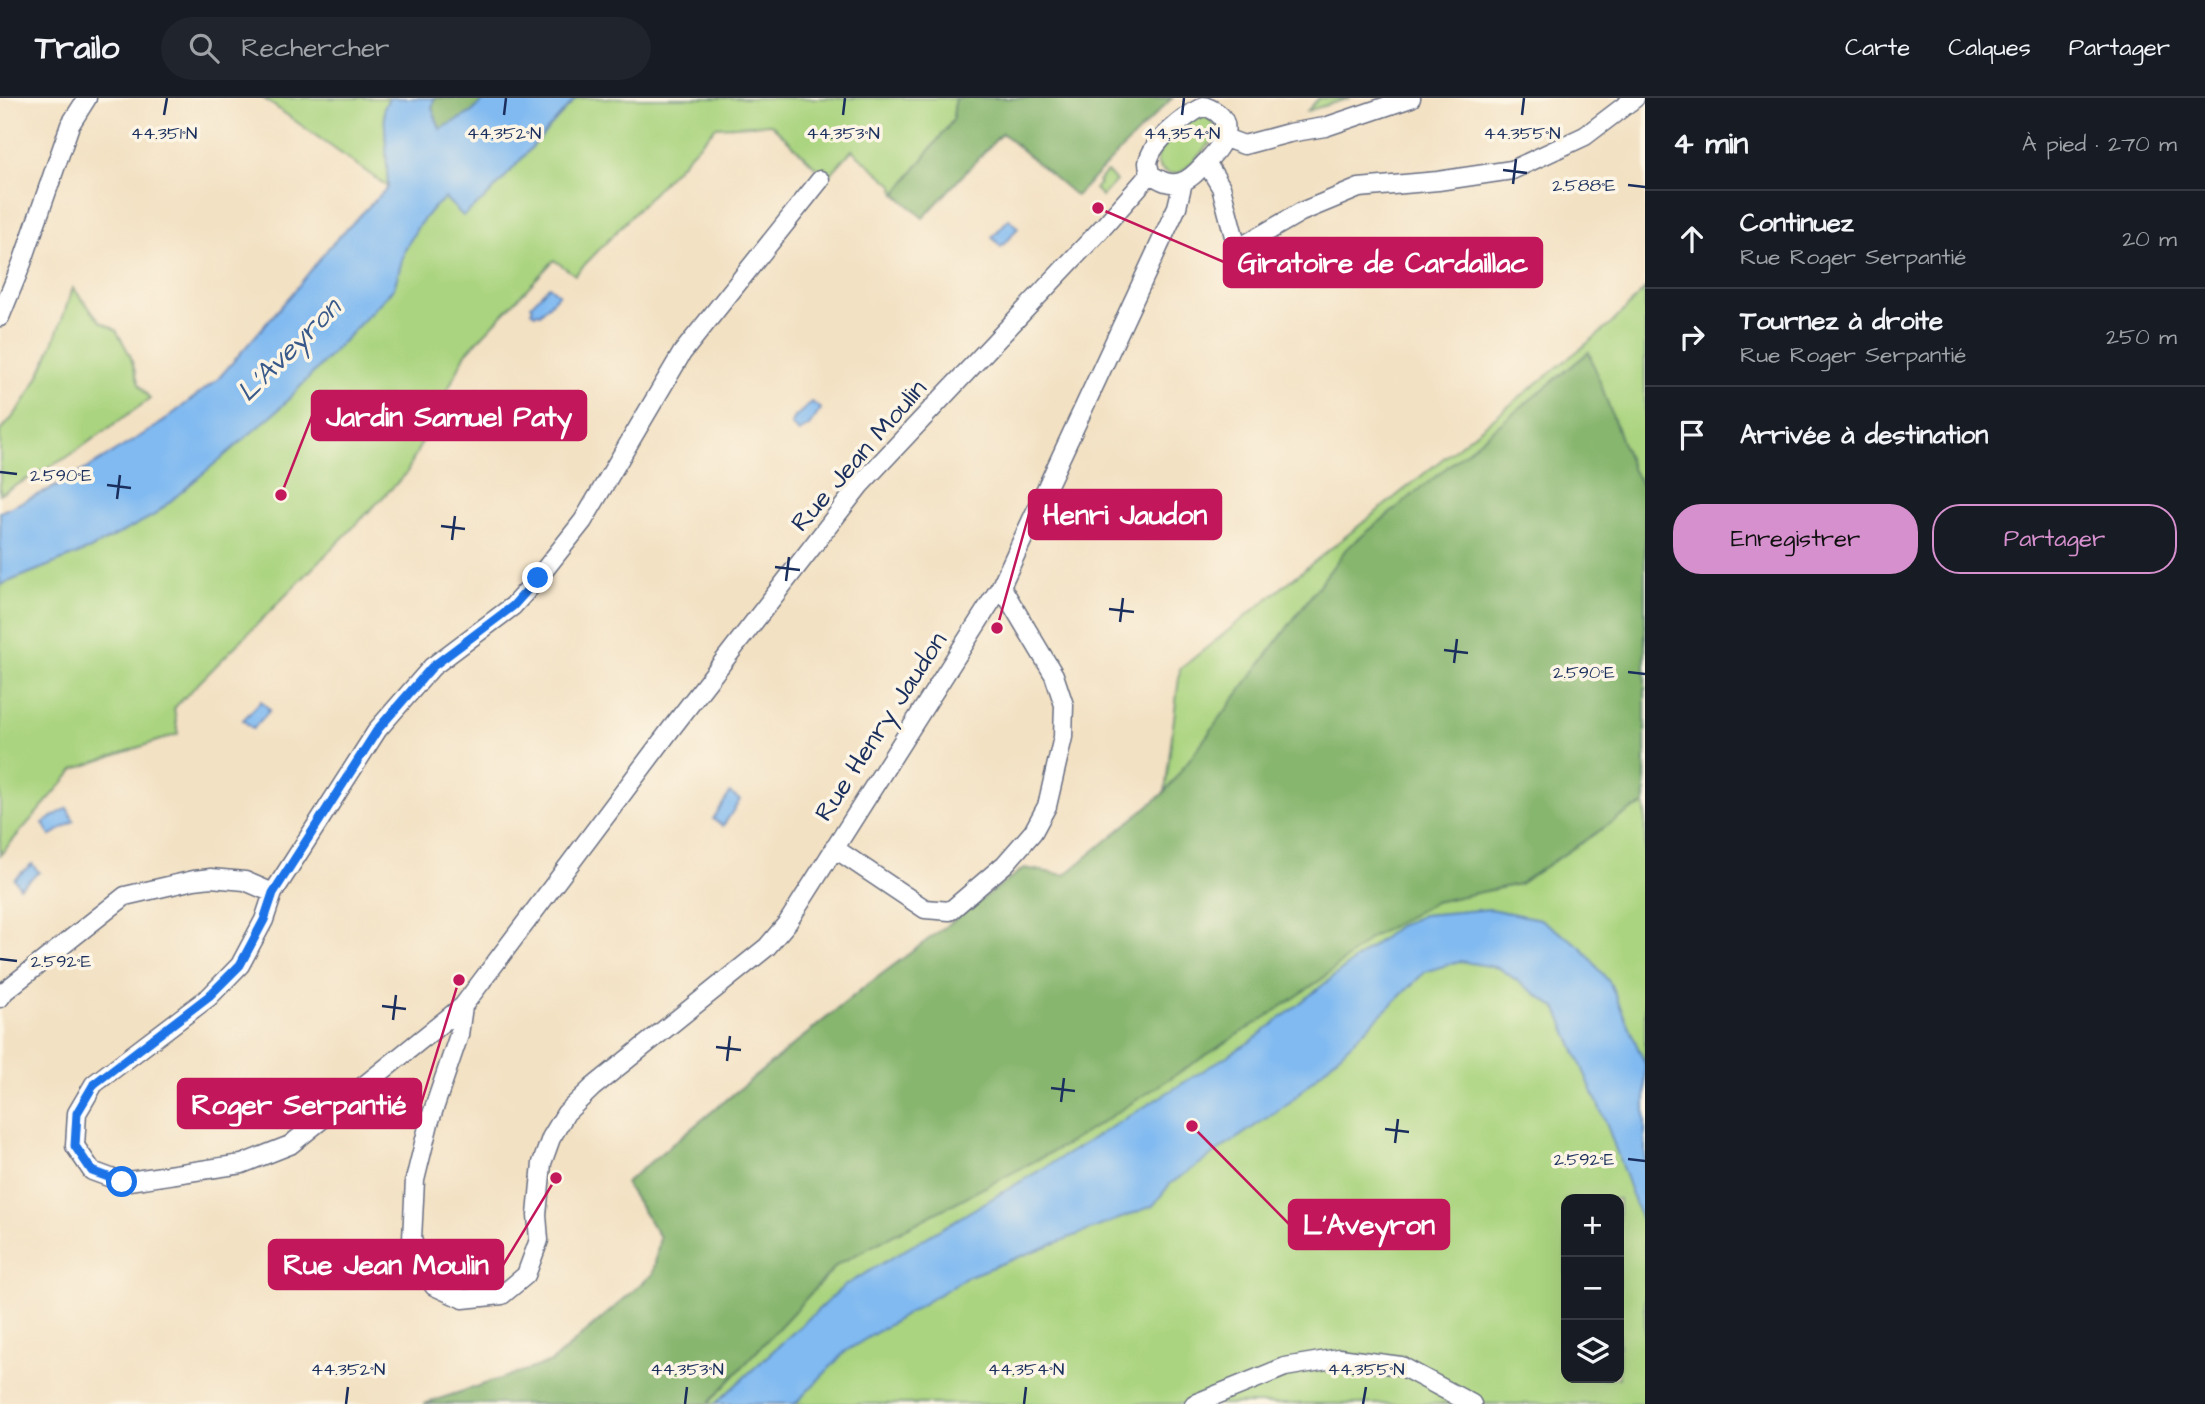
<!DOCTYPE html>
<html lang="fr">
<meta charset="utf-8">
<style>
body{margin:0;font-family:"Architects Daughter",sans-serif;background:#20242c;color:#f1f3f6}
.controls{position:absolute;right:21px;bottom:21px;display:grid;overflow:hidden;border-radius:14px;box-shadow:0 7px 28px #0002}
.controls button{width:63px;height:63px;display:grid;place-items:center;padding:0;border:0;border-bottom:2px solid #363941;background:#171b24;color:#f1f3f6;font:35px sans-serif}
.stop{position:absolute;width:21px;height:21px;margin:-16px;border:5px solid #1a73e8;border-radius:50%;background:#fff}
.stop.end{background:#1a73e8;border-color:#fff;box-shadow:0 2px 7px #0008}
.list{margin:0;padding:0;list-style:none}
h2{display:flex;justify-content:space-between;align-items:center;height:91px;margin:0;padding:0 28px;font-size:30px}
h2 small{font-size:23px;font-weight:400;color:#9ea1a6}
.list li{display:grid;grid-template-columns:46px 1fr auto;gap:21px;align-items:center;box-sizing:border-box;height:98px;padding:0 28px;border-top:2px solid #363941}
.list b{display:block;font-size:26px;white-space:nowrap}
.list p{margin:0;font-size:23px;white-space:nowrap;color:#9ea1a6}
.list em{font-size:23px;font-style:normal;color:#9ea1a6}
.actions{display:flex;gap:14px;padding:21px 28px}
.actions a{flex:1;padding:16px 0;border:2px solid #d690ce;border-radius:28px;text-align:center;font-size:24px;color:#d690ce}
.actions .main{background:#d690ce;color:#111}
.icon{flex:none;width:38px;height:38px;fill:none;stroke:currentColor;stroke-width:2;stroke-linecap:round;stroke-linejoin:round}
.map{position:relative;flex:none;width:1645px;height:1306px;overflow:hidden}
header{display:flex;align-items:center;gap:42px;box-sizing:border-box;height:98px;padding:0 35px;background:#171b24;border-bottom:2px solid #363941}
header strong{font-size:33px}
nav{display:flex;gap:38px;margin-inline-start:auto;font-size:24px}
.search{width:490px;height:63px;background:#20242c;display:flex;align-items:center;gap:18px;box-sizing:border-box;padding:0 24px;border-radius:38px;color:#9ea1a6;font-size:26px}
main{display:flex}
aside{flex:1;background:#171b24}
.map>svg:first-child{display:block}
</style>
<header>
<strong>Trailo</strong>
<div class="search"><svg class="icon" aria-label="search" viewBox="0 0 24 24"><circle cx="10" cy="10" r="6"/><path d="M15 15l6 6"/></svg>Rechercher</div>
<nav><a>Carte</a><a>Calques</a><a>Partager</a></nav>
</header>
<main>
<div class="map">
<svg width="1645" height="1306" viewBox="0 0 1645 1306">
<rect width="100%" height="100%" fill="#fcf5e5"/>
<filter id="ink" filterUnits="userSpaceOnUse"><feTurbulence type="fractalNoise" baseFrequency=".0143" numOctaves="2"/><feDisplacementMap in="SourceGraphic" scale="14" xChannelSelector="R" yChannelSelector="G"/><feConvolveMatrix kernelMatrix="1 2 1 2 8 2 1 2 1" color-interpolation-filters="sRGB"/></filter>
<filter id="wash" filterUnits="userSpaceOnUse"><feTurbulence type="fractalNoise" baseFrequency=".00686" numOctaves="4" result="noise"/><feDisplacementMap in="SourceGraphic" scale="28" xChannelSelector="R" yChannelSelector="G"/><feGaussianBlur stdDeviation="1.57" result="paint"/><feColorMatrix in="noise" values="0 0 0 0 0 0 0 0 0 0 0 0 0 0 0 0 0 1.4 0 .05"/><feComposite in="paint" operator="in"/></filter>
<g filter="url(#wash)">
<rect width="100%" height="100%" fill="#f3e1c3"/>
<path fill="#aad47f" stroke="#62826e" stroke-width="2" fill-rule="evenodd" d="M 263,0 L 389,0 L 384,10 L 388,89 Z
M 576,0 L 955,0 L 953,22 L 896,96 L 893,87 L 852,52 L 827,80 L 771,26 L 716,29 L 575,177 L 554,162 L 466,255 L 406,376 L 174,610 L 178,636 L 75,671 L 0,757 L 0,487 L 90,451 L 153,418 L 278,312 L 394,190 L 405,152 L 418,128 L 431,112 L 445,100 L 463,117 L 489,97 Z
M 1319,0 L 1350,0 L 1307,13 Z
M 1203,18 L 1210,21 L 1217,31 L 1215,41 L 1183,73 C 1168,82 1149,68 1161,52 C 1170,40 1183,29 1194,19 Z
M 1107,74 L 1116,83 L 1102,98 L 1095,91 L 1100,85 L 1098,83 Z
M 73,190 L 100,223 L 116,232 L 130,257 L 139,286 L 150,301 L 66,360 L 0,396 L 0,333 C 39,295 55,240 73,190 Z
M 1645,191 L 1645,1306 L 424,1306 L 551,1264 L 653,1176 L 660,1139 L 625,1085 L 862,891 L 1024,770 L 1057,803 L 1165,694 L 1180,571 L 1610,227 ZM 1566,1101 L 1619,1101 L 1619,1280 L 1566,1280 Z"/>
<path fill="#87b66e" stroke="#517266" stroke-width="2" d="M 434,0 L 486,0 L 471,15 L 440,31 L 432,10 Z
M 955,0 L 1172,0 L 1076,98 L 1002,35 L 923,120 L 896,96 L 953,22 Z
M 1589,254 L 1632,371 L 1645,392 L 1645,707 L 1631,712 L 1519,786 L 1435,804 L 1372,839 L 1322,881 L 1272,915 L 1071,1044 L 838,1166 L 708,1306 L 424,1306 L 552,1264 L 653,1176 L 660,1139 L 625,1085 L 862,891 L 1024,770 L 1065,777 L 1165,694 L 1346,451 Z"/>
<path fill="#80baf1" stroke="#4e74a8" stroke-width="2" d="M 389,0 L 434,0 L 432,10 L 440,31 L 471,15 L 486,0 L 576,0 L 489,97 L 463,118 L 445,100 L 431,112 L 418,128 L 405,152 L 394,190 L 278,312 L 153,418 L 90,451 L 0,487 L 0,414 L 61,386 L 157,328 L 218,281 L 291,197 L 330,148 L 388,89 L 384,10 Z
M 1009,121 L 1018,130 L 1001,149 L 992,139 Z
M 549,188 L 559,196 L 540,216 L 538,214 L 535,216 L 531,213 L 533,210 L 531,207 Z
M 812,304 L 821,311 L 809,328 L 799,334 L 791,327 L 795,319 Z
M 261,603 L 270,612 L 253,631 L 243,622 Z
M 730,695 L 740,702 L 723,728 L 713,721 Z
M 67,710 L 74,723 L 50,738 L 43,725 Z
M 32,766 L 39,774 L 20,789 L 14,781 Z
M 1490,811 L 1540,821 L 1581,849 L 1610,885 L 1645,966 L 1645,1133 L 1607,1027 L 1557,911 L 1499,870 L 1459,863 L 1425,874 L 1290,1004 L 1170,1086 L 1153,1108 L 969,1178 L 846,1253 L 795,1306 L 715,1306 L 844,1188 L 1074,1052 L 1253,942 L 1398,828 L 1423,817 Z"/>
</g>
<g filter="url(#ink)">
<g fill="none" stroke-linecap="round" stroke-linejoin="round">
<g stroke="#676d81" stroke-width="21">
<path id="minor" d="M 1204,8 C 1238,20 1226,44 1207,63 C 1199,71 1192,81 1181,84 C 1169,88 1160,82 1150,76 C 1150,72 1148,68 1148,65 C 1151,43 1187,17 1204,8 Z
M 1225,40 L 1244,47 L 1289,35 L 1325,29 L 1411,0
M 1206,64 L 1221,89 L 1235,142 L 1239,150 L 1301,114 L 1359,90 L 1438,83 L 1512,72 L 1585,38 L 1635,0
M 1150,76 L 1105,127 L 860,387 L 671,631 L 463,908 L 459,937 L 429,1025 L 415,1082 L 412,1141 L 420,1165 L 434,1188 L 463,1201 L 502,1197 L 526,1177 L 539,1142 L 537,1117 L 542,1065 L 551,1040 L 566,1015 L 593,989 L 767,849 L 788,824 L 1001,488 L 1177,109 L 1183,84
M 0,219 L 22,165 L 70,27 L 87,0
M 834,750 L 925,811 L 950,813 L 1005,766 L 1033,734 L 1047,708 L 1063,639 L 1064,607 L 1054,577 L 1001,488
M 0,900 L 5,893 L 125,798 L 194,782 L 211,780 L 245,783 L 273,795
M 463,908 L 290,1047 L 242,1066 L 122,1084 L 92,1073 L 75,1048 L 77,1015 L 94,986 L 209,899 L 240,867 L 264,822 L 273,795 L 378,631 L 432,569 L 513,508 L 538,480 L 583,423 L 682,255 L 820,82
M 1194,1306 L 1285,1269 L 1339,1260 L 1401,1268 L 1472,1306"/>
</g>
<use href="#minor" stroke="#fff" stroke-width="18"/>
</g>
</g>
<g fill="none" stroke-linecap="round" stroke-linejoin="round" filter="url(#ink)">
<path stroke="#1a73e8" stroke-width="9" d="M 122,1084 L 92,1073 L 75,1048 L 77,1015 L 94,986 L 209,898 L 240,867 L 264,822 L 273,795 L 378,631 L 432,569 L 513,508 L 538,480"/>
</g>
<path fill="none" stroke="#1b2f5e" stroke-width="2.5" d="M 164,17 L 167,0M 504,17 L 506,0M 843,17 L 845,0M 1182,17 L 1184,0M 1522,17 L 1524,0M 1503,72 L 1527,75M 1513,86 L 1516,61M 1628,87 L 1645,89M 0,374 L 17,376M 107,387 L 131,390M 117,401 L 120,377M 441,428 L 465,431M 452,442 L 455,418M 775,469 L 800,472M 786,483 L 789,459M 1109,511 L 1134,514M 1120,524 L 1123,500M 1444,552 L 1468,555M 1454,565 L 1457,541M 1628,574 L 1645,576M 0,861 L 17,863M 382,908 L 406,911M 393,922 L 396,897M 716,949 L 741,952M 727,963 L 730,938M 1051,990 L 1075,993M 1061,1004 L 1064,980M 1385,1031 L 1409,1034M 1395,1045 L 1398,1021M 1628,1061 L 1645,1063M 346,1306 L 348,1289M 685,1306 L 687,1289M 1024,1306 L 1026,1289M 1363,1306 L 1366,1289"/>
<g text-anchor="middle" stroke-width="7" stroke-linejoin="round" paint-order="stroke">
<g font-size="26" fill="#1b2f5e" stroke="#fcf5e5">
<text transform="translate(858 357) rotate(-49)" y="9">Rue Jean Moulin</text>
<text transform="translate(880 628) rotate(-57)" y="9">Rue Henry Jaudon</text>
</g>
<g font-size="28" font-style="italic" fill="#39598a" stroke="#fcf5e5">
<text transform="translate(288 251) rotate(-45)" y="10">L'Aveyron</text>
</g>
</g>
<g font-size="18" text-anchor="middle" fill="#1b2f5e" stroke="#fcf5e5" stroke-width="7" stroke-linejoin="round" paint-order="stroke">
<text x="164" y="41">44.351°N</text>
<text x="504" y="41">44.352°N</text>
<text x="843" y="41">44.353°N</text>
<text x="1182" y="41">44.354°N</text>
<text x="1522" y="41">44.355°N</text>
<text x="1584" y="93">2.588°E</text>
<text x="61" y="383">2.590°E</text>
<text x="1584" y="580">2.590°E</text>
<text x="61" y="869">2.592°E</text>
<text x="1584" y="1067">2.592°E</text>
<text x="348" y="1277">44.352°N</text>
<text x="687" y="1277">44.353°N</text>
<text x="1026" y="1277">44.354°N</text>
<text x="1366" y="1277">44.355°N</text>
</g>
<path fill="none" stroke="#c2185b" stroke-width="2.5" d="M1098 110L1224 164M281 397L312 318M997 530L1029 416M459 882L421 1006M1192 1028L1289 1126M556 1080L503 1167"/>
<g fill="#c2185b" stroke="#fcf5e5" stroke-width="2.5">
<circle cx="1098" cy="110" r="7"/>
<circle cx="281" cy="397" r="7"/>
<circle cx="997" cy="530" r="7"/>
<circle cx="459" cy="882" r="7"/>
<circle cx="1192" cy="1028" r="7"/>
<circle cx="556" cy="1080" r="7"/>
</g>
<g fill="#c2185b" stroke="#c2185b" stroke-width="2.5">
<rect x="1224" y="140" width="318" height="49" rx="7"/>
<rect x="312" y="293" width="274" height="49" rx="7"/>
<rect x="1029" y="392" width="192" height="49" rx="7"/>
<rect x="178" y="981" width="243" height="49" rx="7"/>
<rect x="1289" y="1102" width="160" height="49" rx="7"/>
<rect x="269" y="1142" width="234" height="49" rx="7"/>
</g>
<g font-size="28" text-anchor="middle" font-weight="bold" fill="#fff">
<text x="1383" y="174">Giratoire de Cardaillac</text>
<text x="449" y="328">Jardin Samuel Paty</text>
<text x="1125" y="426">Henri Jaudon</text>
<text x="299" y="1016">Roger Serpantié</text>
<text x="1369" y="1136">L'Aveyron</text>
<text x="386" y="1176">Rue Jean Moulin</text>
</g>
</svg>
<div class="controls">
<button>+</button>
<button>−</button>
<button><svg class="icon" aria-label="layers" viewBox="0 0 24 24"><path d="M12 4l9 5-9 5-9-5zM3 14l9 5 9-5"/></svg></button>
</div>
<div class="stop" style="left:122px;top:1084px"></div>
<div class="stop end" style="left:538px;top:480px"></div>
</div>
<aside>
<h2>4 min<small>À pied · 270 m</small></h2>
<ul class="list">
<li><svg class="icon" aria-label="ahead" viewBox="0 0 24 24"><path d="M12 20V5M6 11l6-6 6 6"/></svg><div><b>Continuez</b><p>Rue Roger Serpantié</p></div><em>20 m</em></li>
<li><svg class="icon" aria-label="right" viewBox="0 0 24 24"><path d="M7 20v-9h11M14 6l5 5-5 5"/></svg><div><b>Tournez à droite</b><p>Rue Roger Serpantié</p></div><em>250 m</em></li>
<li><svg class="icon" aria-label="arrive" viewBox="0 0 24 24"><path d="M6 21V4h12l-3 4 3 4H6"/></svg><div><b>Arrivée à destination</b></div></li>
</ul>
<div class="actions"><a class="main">Enregistrer</a><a>Partager</a></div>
</aside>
</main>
